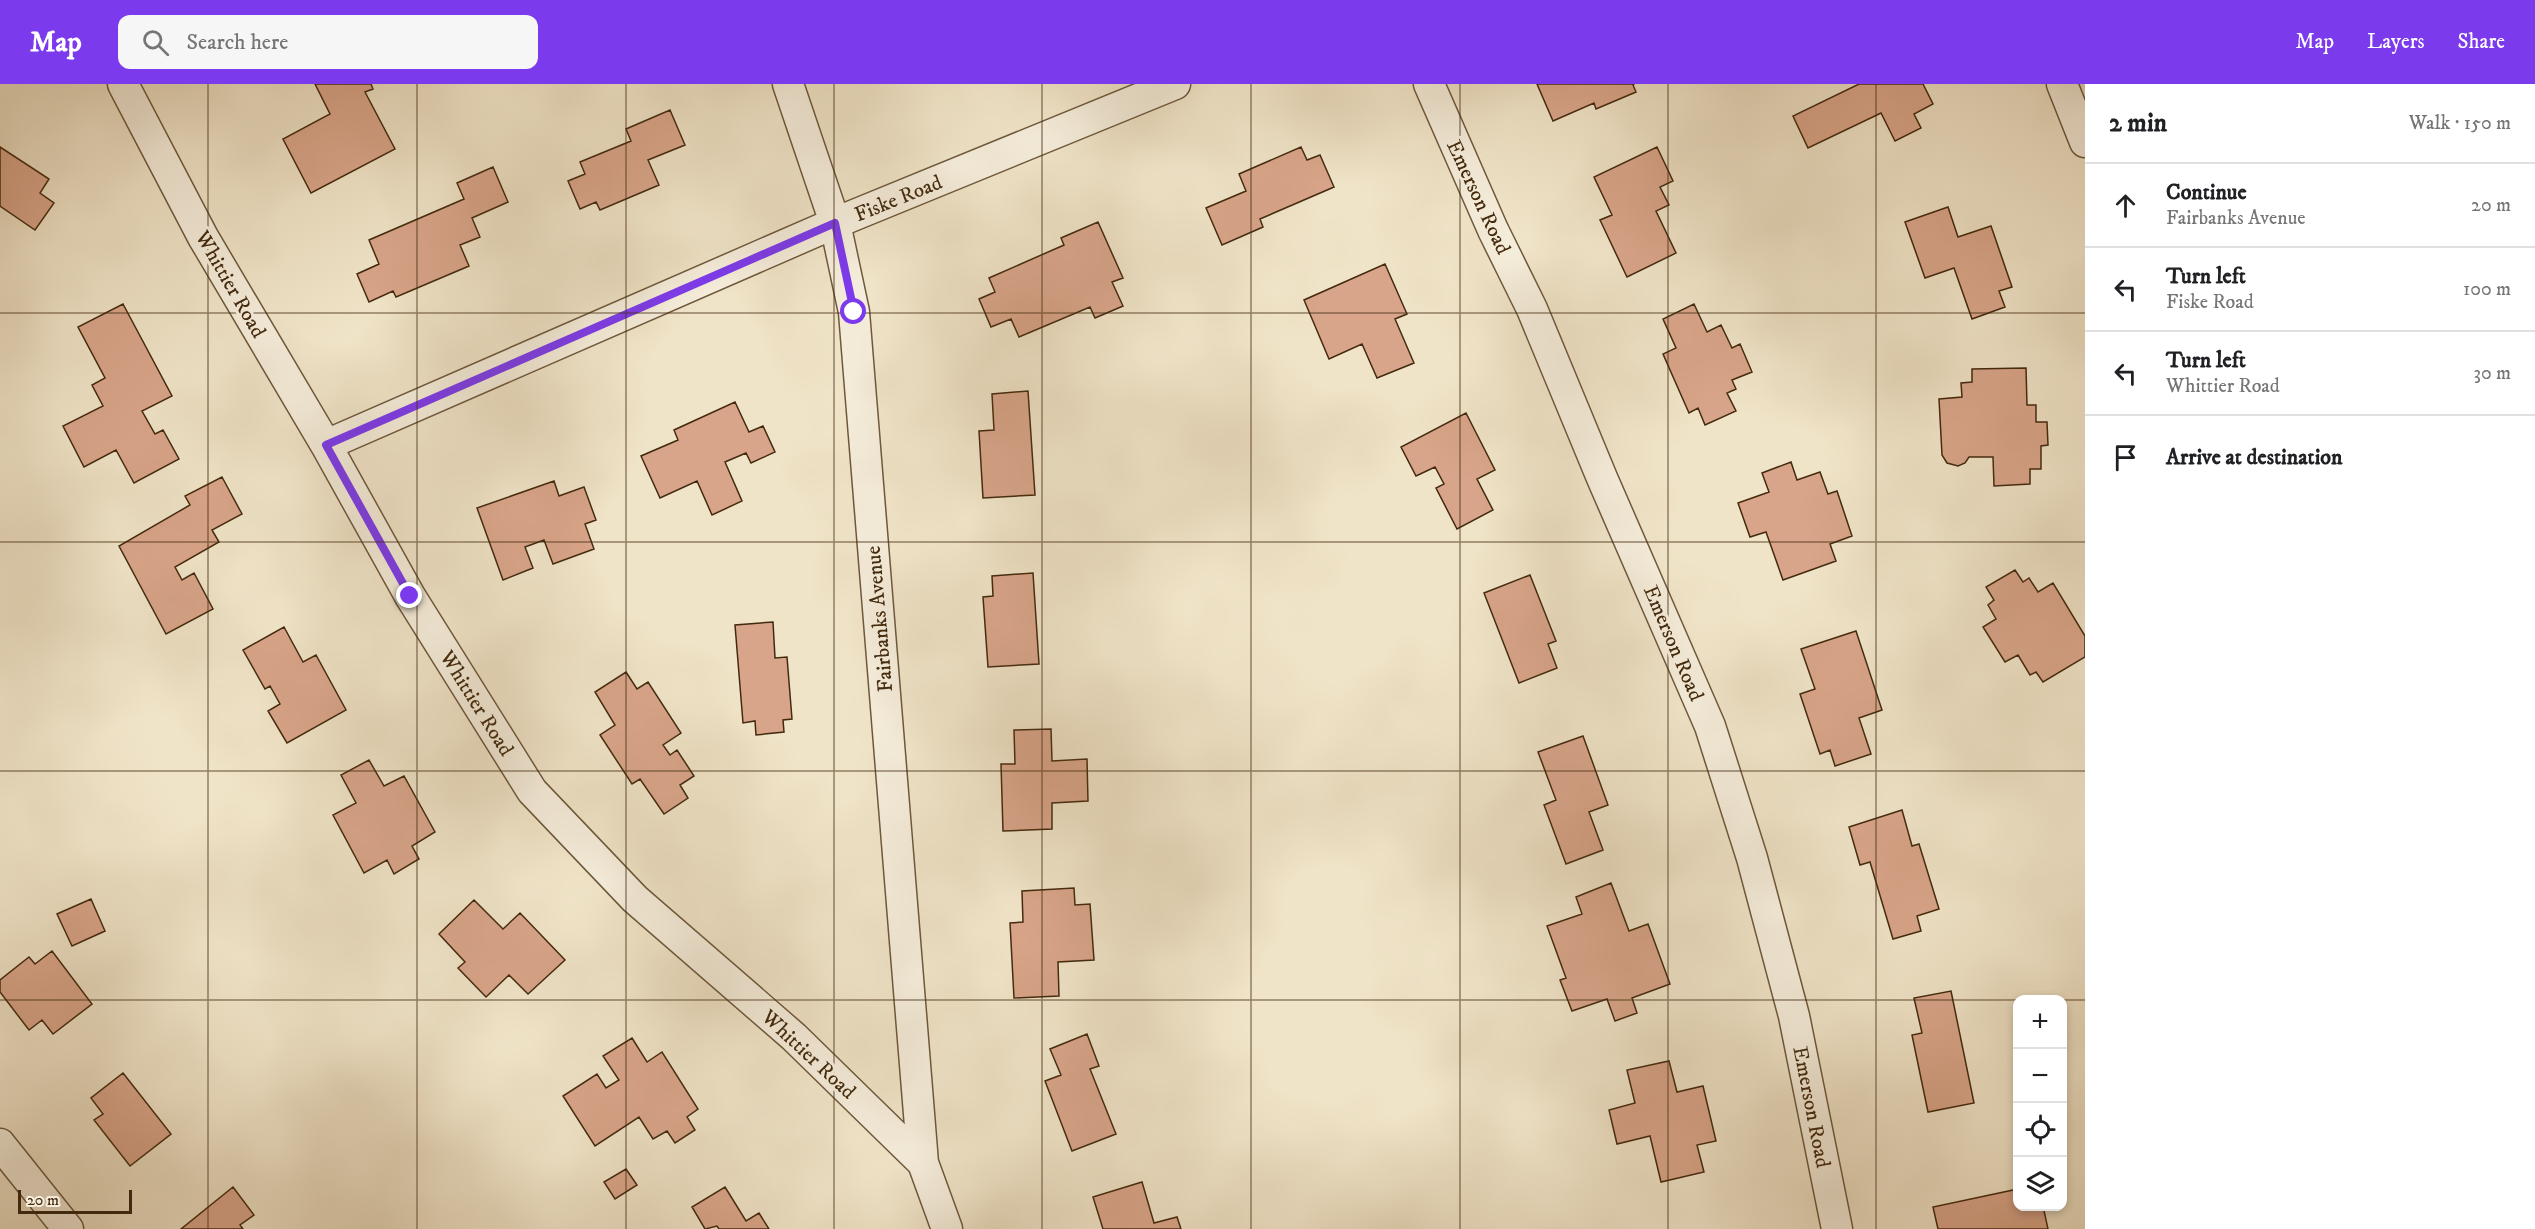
<!DOCTYPE html>
<meta charset="utf-8">
<style>
body{margin:0;font-family:"IM FELL DW Pica",serif;background:#f6f6f6;color:#202124}
.controls{position:absolute;right:18px;bottom:18px;display:grid;overflow:hidden;border-radius:12px;box-shadow:0 3px 9px #0003}
.controls button{width:54px;height:54px;display:grid;place-items:center;padding:0;border:0;border-bottom:2px solid #e0e0e0;background:#fff;color:#202124;font:30px sans-serif}
.scale{position:absolute;left:18px;bottom:15px;width:114px;box-sizing:border-box;padding-left:6px;border:3px solid #432a0e;border-top:0;font-size:16px;line-height:21px;white-space:nowrap;color:#432a0e;-webkit-text-stroke:4px #f5eddb;paint-order:stroke}
.stop{position:absolute;width:18px;height:18px;margin:-14px;border:4px solid #7c3aed;border-radius:50%;background:#fff}
.stop.end{background:#7c3aed;border-color:#fff;box-shadow:0 2px 6px #0008}
.list{margin:0;padding:0;list-style:none}
h2{display:flex;justify-content:space-between;align-items:center;height:78px;margin:0;padding:0 24px;font-size:26px}
h2 small{font-size:20px;font-weight:400;color:#757577}
.list li{display:grid;grid-template-columns:39px 1fr auto;gap:18px;align-items:center;box-sizing:border-box;height:84px;padding:0 24px;border-top:2px solid #e0e0e0}
.list b{display:block;font-size:22px;white-space:nowrap}
.list p{margin:0;font-size:20px;white-space:nowrap;color:#757577}
.list em{font-size:20px;font-style:normal;color:#757577}
.icon{flex:none;width:33px;height:33px;fill:none;stroke:currentColor;stroke-width:2;stroke-linecap:round;stroke-linejoin:round}
.map{position:relative;flex:none;width:2085px;height:1145px;overflow:hidden}
header{display:flex;align-items:center;gap:36px;box-sizing:border-box;height:84px;padding:0 30px;background:#7c3aed;color:#fff}
header strong{font-size:28px}
nav{display:flex;gap:33px;margin-inline-start:auto;font-size:21px}
.search{width:420px;height:54px;background:#f6f6f6;display:flex;align-items:center;gap:15px;box-sizing:border-box;padding:0 21px;border-radius:12px;color:#757577;font-size:22px}
main{display:flex}
aside{flex:1;background:#fff}
.map>svg:first-child{display:block}
</style>
<header>
<strong>Map</strong>
<div class="search"><svg class="icon" aria-label="search" viewBox="0 0 24 24"><circle cx="10" cy="10" r="6"/><path d="M15 15l6 6"/></svg>Search here</div>
<nav><a>Map</a><a>Layers</a><a>Share</a></nav>
</header>
<main>
<div class="map">
<svg width="2085" height="1145" viewBox="0 0 2085 1145">
<rect width="100%" height="100%" fill="#f0e4c8"/>
<filter id="stains"><feTurbulence type="fractalNoise" baseFrequency=".00333" numOctaves="4"/><feColorMatrix values="0 0 0 0 .2 0 0 0 0 .09 0 0 0 0 .02 0 0 0 .5 -.17"/></filter>
<radialGradient id="worn" r=".72"><stop offset=".6" stop-color="#630" stop-opacity="0"/><stop offset="1" stop-color="#630" stop-opacity=".3"/></radialGradient>
<path fill="#d9a58a" stroke="#432a0e" stroke-width="1.5" d="M 315,0 L 371,0 L 373,5 L 365,8 L 395,65 L 311,109 L 283,55 L 330,30 Z
M 1537,0 L 1634,0 L 1633,1 L 1636,8 L 1596,25 L 1594,19 L 1553,37 Z
M 1859,0 L 1923,0 L 1933,20 L 1914,30 L 1921,44 L 1895,57 L 1881,29 L 1808,64 L 1793,32 Z
M 670,26 L 685,61 L 648,76 L 659,101 L 600,126 L 596,118 L 580,125 L 568,97 L 585,90 L 580,78 L 631,57 L 626,45 Z
M 0,63 L 49,95 L 40,109 L 54,119 L 35,146 L 0,122 Z
M 1301,63 L 1307,76 L 1320,71 L 1334,103 L 1260,135 L 1263,143 L 1222,161 L 1206,124 L 1246,107 L 1239,90 Z
M 1657,63 L 1673,97 L 1660,103 L 1669,121 L 1656,127 L 1676,169 L 1627,193 L 1600,136 L 1612,131 L 1594,93 Z
M 493,83 L 508,118 L 472,134 L 480,153 L 460,161 L 469,182 L 396,213 L 393,207 L 369,218 L 357,190 L 379,180 L 369,156 L 464,115 L 457,99 Z
M 1948,123 L 1958,153 L 1991,142 L 2012,203 L 1999,207 L 2005,223 L 1972,235 L 1954,184 L 1925,194 L 1905,138 Z
M 1098,138 L 1123,194 L 1112,198 L 1123,222 L 1095,234 L 1090,223 L 1019,253 L 1011,235 L 991,243 L 979,215 L 995,208 L 989,194 L 1064,161 L 1061,154 Z
M 1385,180 L 1407,230 L 1395,235 L 1414,279 L 1377,294 L 1362,260 L 1329,275 L 1304,216 Z
M 123,220 L 172,312 L 142,327 L 155,350 L 163,346 L 179,375 L 134,399 L 116,366 L 84,383 L 63,342 L 103,322 L 92,301 L 105,294 L 78,243 Z
M 1694,220 L 1707,248 L 1721,241 L 1732,264 L 1740,260 L 1752,288 L 1732,296 L 1736,305 L 1727,309 L 1736,327 L 1705,341 L 1698,324 L 1689,329 L 1663,270 L 1676,264 L 1663,235 Z
M 2026,284 L 2027,321 L 2036,321 L 2036,338 L 2047,338 L 2048,361 L 2041,362 L 2041,385 L 2030,385 L 2030,400 L 1994,402 L 1993,373 L 1969,373 L 1965,379 L 1958,382 L 1947,379 L 1942,371 L 1939,315 L 1962,313 L 1961,299 L 1972,298 L 1972,285 Z
M 1028,307 L 1035,411 L 983,414 L 979,347 L 994,346 L 992,310 Z
M 735,318 L 749,348 L 763,342 L 775,368 L 751,379 L 746,369 L 725,378 L 742,417 L 712,431 L 697,397 L 660,414 L 641,372 L 678,356 L 674,346 Z
M 1466,329 L 1495,386 L 1477,395 L 1493,426 L 1457,445 L 1436,404 L 1444,400 L 1435,383 L 1416,392 L 1401,363 Z
M 1791,378 L 1797,396 L 1820,388 L 1828,410 L 1837,407 L 1852,452 L 1830,460 L 1836,477 L 1783,496 L 1766,448 L 1750,453 L 1738,419 L 1769,408 L 1762,389 Z
M 222,393 L 242,430 L 212,446 L 219,458 L 175,483 L 182,496 L 194,489 L 213,525 L 166,550 L 119,462 L 190,421 L 185,412 Z
M 554,397 L 559,412 L 584,403 L 596,436 L 585,440 L 594,465 L 553,480 L 544,456 L 525,463 L 533,484 L 503,496 L 477,424 Z
M 2015,486 L 2023,498 L 2029,494 L 2038,508 L 2053,499 L 2085,552 L 2085,573 L 2043,598 L 2036,588 L 2030,591 L 2018,571 L 2005,578 L 1983,543 L 1996,535 L 1988,521 L 1994,516 L 1986,503 Z
M 1033,489 L 1039,580 L 988,583 L 983,513 L 993,512 L 992,492 Z
M 1530,491 L 1556,557 L 1548,560 L 1557,584 L 1519,599 L 1484,509 Z
M 773,538 L 775,574 L 787,573 L 792,635 L 783,636 L 784,648 L 756,651 L 755,637 L 743,639 L 735,541 Z
M 284,543 L 303,578 L 316,571 L 346,626 L 287,659 L 268,627 L 280,620 L 270,602 L 265,605 L 243,566 Z
M 1856,547 L 1882,626 L 1859,634 L 1871,670 L 1835,682 L 1830,666 L 1820,670 L 1800,610 L 1815,605 L 1801,565 Z
M 626,588 L 637,605 L 648,598 L 681,649 L 663,661 L 670,671 L 677,666 L 694,692 L 680,701 L 688,714 L 664,730 L 640,695 L 632,700 L 600,651 L 615,641 L 595,608 Z
M 1051,645 L 1052,677 L 1087,675 L 1088,717 L 1052,719 L 1052,745 L 1003,747 L 1001,680 L 1015,680 L 1014,646 Z
M 1583,652 L 1608,721 L 1589,728 L 1603,766 L 1566,780 L 1544,721 L 1556,716 L 1538,668 Z
M 369,676 L 384,702 L 404,692 L 435,748 L 412,762 L 419,775 L 394,790 L 387,776 L 364,789 L 333,731 L 356,719 L 341,691 Z
M 1902,726 L 1912,762 L 1919,760 L 1939,825 L 1917,832 L 1921,847 L 1893,855 L 1870,778 L 1860,781 L 1849,743 Z
M 1611,799 L 1629,847 L 1648,840 L 1670,900 L 1632,914 L 1637,929 L 1615,937 L 1607,915 L 1572,927 L 1560,896 L 1566,894 L 1547,842 L 1582,830 L 1576,813 Z
M 1074,804 L 1075,821 L 1090,820 L 1094,876 L 1058,878 L 1059,912 L 1014,914 L 1010,839 L 1023,838 L 1022,807 Z
M 91,815 L 105,847 L 72,862 L 57,830 Z
M 474,816 L 503,845 L 520,829 L 565,876 L 528,910 L 509,891 L 486,913 L 458,884 L 465,878 L 439,850 Z
M 52,867 L 92,920 L 53,950 L 42,936 L 29,946 L 0,908 L 0,896 L 29,873 L 35,880 Z
M 1951,907 L 1974,1019 L 1928,1028 L 1912,951 L 1922,949 L 1914,914 Z
M 1087,950 L 1099,982 L 1090,985 L 1116,1050 L 1072,1067 L 1045,997 L 1061,991 L 1050,965 Z
M 632,954 L 647,978 L 662,968 L 698,1025 L 687,1033 L 695,1046 L 675,1059 L 667,1047 L 653,1055 L 639,1033 L 595,1062 L 563,1012 L 597,990 L 606,1004 L 619,996 L 603,972 Z
M 1669,977 L 1677,1008 L 1703,1002 L 1716,1057 L 1697,1061 L 1704,1088 L 1661,1098 L 1650,1052 L 1617,1060 L 1609,1026 L 1635,1019 L 1627,986 Z
M 123,989 L 171,1050 L 130,1082 L 94,1036 L 103,1030 L 91,1014 Z
M 626,1085 L 637,1101 L 615,1115 L 604,1098 Z
M 1142,1098 L 1154,1139 L 1177,1133 L 1181,1145 L 1103,1145 L 1093,1113 Z
M 233,1103 L 254,1131 L 240,1141 L 243,1145 L 181,1145 Z
M 725,1103 L 746,1137 L 759,1129 L 769,1145 L 719,1145 L 717,1142 L 705,1145 L 692,1123 Z
M 2018,1105 L 2018,1122 L 2043,1122 L 2048,1145 L 1938,1145 L 1933,1123 Z"/>
<g fill="none" stroke-linecap="round" stroke-linejoin="round">
<g stroke="#6e583c" stroke-width="33">
<path id="minor" d="M 123,0 L 203,153 L 326,361 L 410,512 L 532,707 L 635,815 L 794,953 L 923,1079 L 947,1145
M 788,0 L 835,139 L 854,228 L 923,1079
M 1429,0 L 1493,146 L 1532,225 L 1602,394 L 1710,642 L 1752,774 L 1794,932 L 1837,1145
M 2062,0 L 2085,58
M 326,361 L 835,139 L 1175,0
M 0,1060 L 68,1145"/>
</g>
<use href="#minor" stroke="#f5eddb" stroke-width="30"/>
</g>
<g fill="none" stroke-linecap="round" stroke-linejoin="round">
<path stroke="#7c3aed" stroke-width="8" d="M 410,512 L 326,361 L 835,139 L 854,228"/>
</g>
<path fill="none" stroke="#432a0e" stroke-width="1.5" stroke-opacity="0.55" d="M 208,0 L 208,1145M 417,0 L 417,1145M 626,0 L 626,1145M 834,0 L 834,1145M 1042,0 L 1042,1145M 1251,0 L 1251,1145M 1460,0 L 1460,1145M 1668,0 L 1668,1145M 1876,0 L 1876,1145M 0,229 L 2085,229M 0,458 L 2085,458M 0,687 L 2085,687M 0,916 L 2018,916M 2062,916 L 2085,916"/>
<g text-anchor="middle" stroke-width="6" stroke-linejoin="round" paint-order="stroke">
<g font-size="21" fill="#432a0e" stroke="#f5eddb">
<text transform="translate(1479 113) rotate(65)" y="7">Emerson Road</text>
<text transform="translate(898 114) rotate(-22)" y="7">Fiske Road</text>
<text transform="translate(231 200) rotate(60)" y="7">Whittier Road</text>
<text transform="translate(879 535) rotate(-95)" y="7">Fairbanks Avenue</text>
<text transform="translate(1674 559) rotate(67)" y="7">Emerson Road</text>
<text transform="translate(477 619) rotate(58)" y="7">Whittier Road</text>
<text transform="translate(809 970) rotate(43)" y="7">Whittier Road</text>
<text transform="translate(1812 1023) rotate(79)" y="7">Emerson Road</text>
</g>
</g>
<rect width="100%" height="100%" filter="url(#stains)"/>
<rect width="100%" height="100%" fill="url(#worn)"/>
</svg>
<div class="controls">
<button>+</button>
<button>−</button>
<button><svg class="icon" aria-label="locate" viewBox="0 0 24 24"><circle cx="12" cy="12" r="6"/><path d="M12 2v4M12 18v4M2 12h4M18 12h4"/></svg></button>
<button><svg class="icon" aria-label="layers" viewBox="0 0 24 24"><path d="M12 4l9 5-9 5-9-5zM3 14l9 5 9-5"/></svg></button>
</div>
<div class="scale">20 m</div>
<div class="stop" style="left:854px;top:228px"></div>
<div class="stop end" style="left:410px;top:512px"></div>
</div>
<aside>
<h2>2 min<small>Walk · 150 m</small></h2>
<ul class="list">
<li><svg class="icon" aria-label="ahead" viewBox="0 0 24 24"><path d="M12 20V5M6 11l6-6 6 6"/></svg><div><b>Continue</b><p>Fairbanks Avenue</p></div><em>20 m</em></li>
<li><svg class="icon" aria-label="left" viewBox="0 0 24 24"><path d="M17 20v-9H6M10 6l-5 5 5 5"/></svg><div><b>Turn left</b><p>Fiske Road</p></div><em>100 m</em></li>
<li><svg class="icon" aria-label="left" viewBox="0 0 24 24"><path d="M17 20v-9H6M10 6l-5 5 5 5"/></svg><div><b>Turn left</b><p>Whittier Road</p></div><em>30 m</em></li>
<li><svg class="icon" aria-label="arrive" viewBox="0 0 24 24"><path d="M6 21V4h12l-3 4 3 4H6"/></svg><div><b>Arrive at destination</b></div></li>
</ul>
</aside>
</main>
